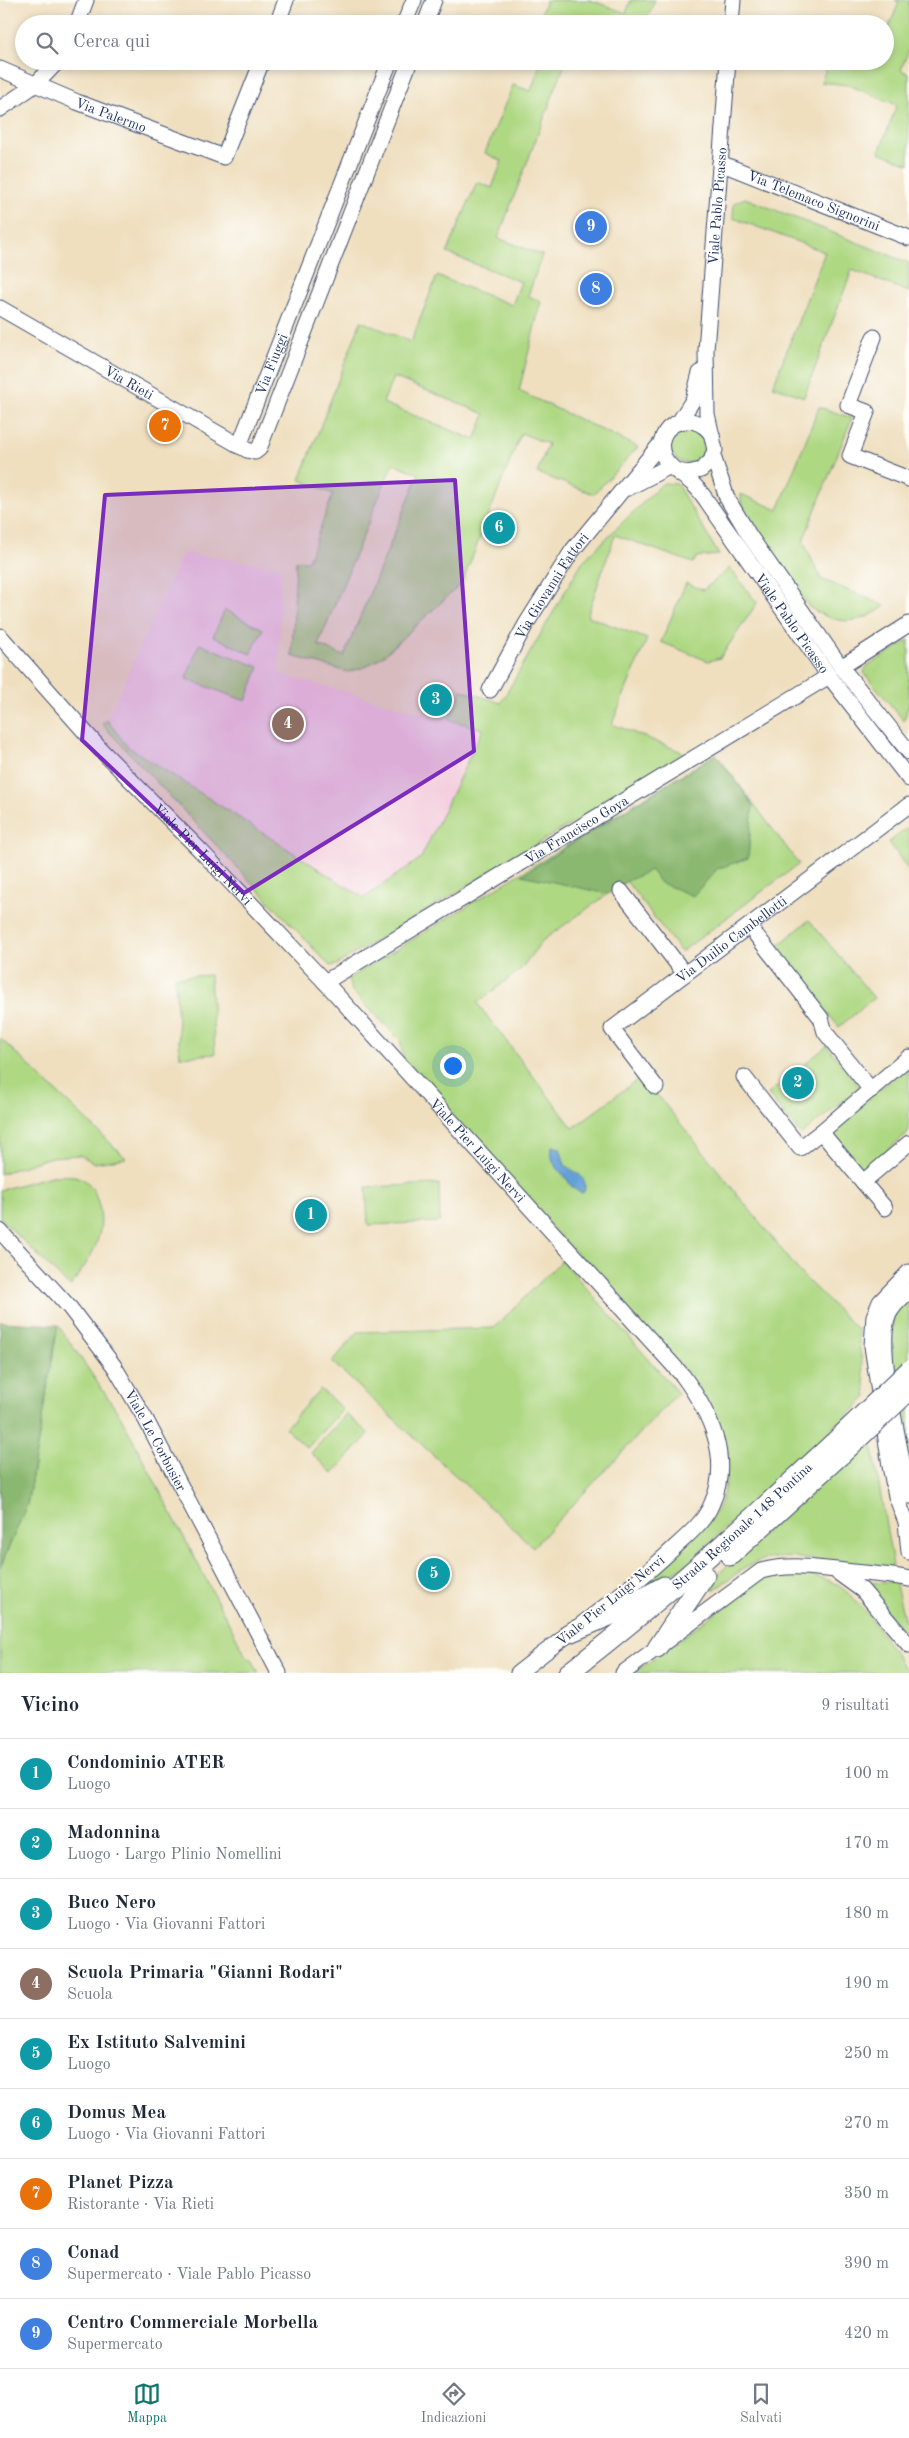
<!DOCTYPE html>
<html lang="it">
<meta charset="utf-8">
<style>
body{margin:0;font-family:"Old Standard TT",serif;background:#f2f2f3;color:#1f2937}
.you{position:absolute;left:452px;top:1065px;width:18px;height:18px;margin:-12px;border:4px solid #fff;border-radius:50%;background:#1a73e8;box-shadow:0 0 0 8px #1a73e833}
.badge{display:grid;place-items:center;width:32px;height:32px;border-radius:50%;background:#0f766e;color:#fff;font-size:16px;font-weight:700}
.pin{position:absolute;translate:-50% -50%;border:2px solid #fff;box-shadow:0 1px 5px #0006}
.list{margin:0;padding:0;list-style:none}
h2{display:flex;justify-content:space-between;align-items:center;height:65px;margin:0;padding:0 20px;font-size:21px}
h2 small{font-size:16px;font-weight:400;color:#747a83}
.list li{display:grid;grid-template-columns:32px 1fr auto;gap:15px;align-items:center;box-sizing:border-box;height:70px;padding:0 20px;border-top:1px solid #e0e1e3}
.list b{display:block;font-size:19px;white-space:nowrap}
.list p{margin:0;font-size:16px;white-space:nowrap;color:#747a83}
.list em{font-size:16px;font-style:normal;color:#747a83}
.icon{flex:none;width:28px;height:28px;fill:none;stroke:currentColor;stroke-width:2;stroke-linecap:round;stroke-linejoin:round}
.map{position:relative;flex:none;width:909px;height:1673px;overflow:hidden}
.search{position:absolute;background:#fff;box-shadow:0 2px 8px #0003;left:15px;right:15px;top:15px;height:55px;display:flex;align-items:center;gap:12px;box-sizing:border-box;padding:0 18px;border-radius:28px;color:#747a83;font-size:19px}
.sheet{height:695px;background:#fff}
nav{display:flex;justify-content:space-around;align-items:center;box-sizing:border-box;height:70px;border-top:1px solid #e0e1e3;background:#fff;font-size:14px;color:#747a83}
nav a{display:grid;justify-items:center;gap:2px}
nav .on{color:#0f766e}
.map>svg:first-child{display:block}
</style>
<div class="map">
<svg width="909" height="1673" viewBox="0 0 909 1673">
<rect width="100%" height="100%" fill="#fdfcf7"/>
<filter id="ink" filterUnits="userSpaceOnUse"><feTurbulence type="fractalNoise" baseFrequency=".02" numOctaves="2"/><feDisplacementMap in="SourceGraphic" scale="10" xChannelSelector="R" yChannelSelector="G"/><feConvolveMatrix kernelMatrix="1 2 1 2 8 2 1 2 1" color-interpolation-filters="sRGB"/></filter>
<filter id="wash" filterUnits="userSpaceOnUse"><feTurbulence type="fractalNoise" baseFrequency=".0096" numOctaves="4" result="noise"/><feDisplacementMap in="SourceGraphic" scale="20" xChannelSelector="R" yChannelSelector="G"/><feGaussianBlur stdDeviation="1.12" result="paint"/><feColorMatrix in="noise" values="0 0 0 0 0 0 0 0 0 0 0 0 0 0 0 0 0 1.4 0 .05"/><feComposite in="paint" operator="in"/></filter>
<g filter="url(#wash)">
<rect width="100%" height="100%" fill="#efdfbf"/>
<path fill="#f4cfde" d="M 183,553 L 281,567 L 279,674 L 483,729 L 421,858 L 364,898 L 127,746 L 107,720 Z"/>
<path fill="#afd883" stroke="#658470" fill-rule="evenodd" d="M 546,0 L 590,0 L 626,13 L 631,0 L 655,0 L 645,24 L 590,24 L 582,21 L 581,24 L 537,24 Z
M 895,0 L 909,0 L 909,49 L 901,70 L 909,74 L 909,164 L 879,152 L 897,105 L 848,85 L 821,82 L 829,61 L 885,61 L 885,37 L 899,2 Z
M 541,61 L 566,61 L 498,238 L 542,255 L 528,296 L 541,301 L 519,391 L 638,447 L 594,494 L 537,473 L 548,444 L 521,433 L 462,583 L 384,655 L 365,667 L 348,672 L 292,656 L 296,561 L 308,561 L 333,494 L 300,480 L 361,321 L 411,342 L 437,276 L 512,305 L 521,282 L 447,253 L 477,182 L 492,188 L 502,161 L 485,153 L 513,85 L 531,91 ZM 393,377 L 485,414 L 475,440 L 383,403 ZM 393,463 L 419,474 L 344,656 L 318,645 Z
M 745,198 L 909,263 L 909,292 L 852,270 L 804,397 L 773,386 L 825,252 L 733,218 L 734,203 Z
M 819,407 L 852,418 L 803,541 L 821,579 L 885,606 C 859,626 836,625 809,607 L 741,502 L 741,494 L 778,510 Z
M670 446a17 17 0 1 1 34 0a17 17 0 1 1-34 0Z
M 663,483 L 677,484 L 719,555 L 697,557 L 693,563 L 615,535 L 587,616 L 647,639 L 612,724 L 687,754 L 336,965 L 330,966 L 102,724 L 107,720 L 127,746 L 364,898 L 421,858 L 483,729 L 449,720 L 462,690 L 501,703 L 582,562 Z
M 730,568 L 757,603 L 720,658 L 708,661 L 661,642 L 686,583 L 703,590 Z
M 225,610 L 263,629 L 251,654 L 213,636 Z
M 909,640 L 909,703 L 904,721 L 864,673 L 866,667 Z
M 199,644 L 259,667 L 246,701 L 186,679 Z
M 716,754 L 799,864 L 681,952 L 626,881 L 542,941 L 520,970 L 477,1003 L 573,1128 L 642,1076 L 803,1276 L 857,1329 L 867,1397 L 686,1565 L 610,1610 C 631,1591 652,1573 673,1555 C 683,1546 695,1537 704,1527 C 740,1490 726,1437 705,1396 L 405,1065 L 400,1040 L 351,990 L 348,979 Z
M 909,827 L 909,871 L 889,842 Z
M 809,920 L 874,998 L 839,1027 L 774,949 Z
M 210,975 L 215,1054 L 180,1057 L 175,977 Z
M 0,1038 L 126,1158 L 94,1163 L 80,1155 L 51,1157 L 0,1174 Z
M 827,1046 L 860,1087 L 801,1135 L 768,1094 Z
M 909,1065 L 909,1132 L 862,1171 L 829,1132 Z
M 51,1176 C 58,1176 67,1175 74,1176 C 85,1178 92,1185 96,1196 C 110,1232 91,1258 70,1287 L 0,1218 L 0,1190 Z
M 439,1184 L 440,1222 L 368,1225 L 366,1187 Z
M 562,1260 L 678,1393 L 533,1547 L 332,1362 L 358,1332 L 494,1328 Z
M 909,1294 L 909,1359 L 891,1376 L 893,1314 Z
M 58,1325 L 121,1417 L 246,1656 L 252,1659 L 259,1673 L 0,1673 L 0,1568 L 27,1505 Z
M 320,1389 L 343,1409 L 307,1448 L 285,1428 Z
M 909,1403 L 909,1455 L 906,1463 L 900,1415 Z
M 346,1414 L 369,1434 L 333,1474 L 311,1453 Z
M 871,1438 L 893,1566 C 851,1573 809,1552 767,1559 C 747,1563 730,1579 714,1590 L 708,1583 Z
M 780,1573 C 799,1574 822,1574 839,1586 C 864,1602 890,1648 908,1673 L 634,1673 L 763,1578 Z
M 895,1581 L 909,1639 L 862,1584 Z"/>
<path fill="#8bb871" stroke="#537468" d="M 716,754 L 753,805 L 748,858 L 717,869 L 693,896 L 659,882 L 651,870 L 627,881 L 608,894 L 522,875 Z
M 0,1322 L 58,1325 L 27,1505 L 0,1568 Z"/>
<path fill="#64a0d5" stroke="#40689a" d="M 552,1146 L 560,1148 L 565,1165 C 575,1173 589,1176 584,1192 L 581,1193 C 569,1187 572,1185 565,1177 C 555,1165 550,1163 552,1146 Z"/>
</g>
<g filter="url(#ink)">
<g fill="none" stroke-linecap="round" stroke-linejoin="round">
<g stroke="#3b496d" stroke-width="17">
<g id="minor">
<path d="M 77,24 L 86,0"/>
<path d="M 277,24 L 286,0"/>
<path d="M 404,24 L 414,0"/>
<path d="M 425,24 L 434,0"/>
<path d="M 731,24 L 733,0"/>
<path id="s1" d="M 0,69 L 77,102 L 224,157 L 262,61"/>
<path d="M 0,109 L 36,84 L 58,61"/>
<path id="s2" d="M 720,163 L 909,238"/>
<path id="s3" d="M 0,308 L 247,450 L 255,452 L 259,449 L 410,61"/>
<path d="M 874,337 L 848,405 L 867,412 L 850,456 L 909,479"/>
<path d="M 679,422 L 693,400 L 700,373"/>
<path id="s4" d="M 712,435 C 692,406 651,426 664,457 C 669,469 685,476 695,486 C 700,491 705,498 709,504 L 829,676 L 909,779"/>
<path id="s5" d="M 239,446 L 390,61"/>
<path d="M 713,456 L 727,498 L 749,535 L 841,667 L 909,752"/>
<path id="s6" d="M 677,471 L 688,473 L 701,470 L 711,461 L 715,450 L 707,414 L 706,350 L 728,61"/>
<path d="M 628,488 L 670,466"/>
<path id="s7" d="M 0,636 L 101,750 L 201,851 L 325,982 L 683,1376 C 710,1413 732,1458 712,1503 C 705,1521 689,1534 675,1547 C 627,1593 571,1631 518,1673"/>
<path d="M 841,667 L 909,624"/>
<path id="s8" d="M 490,690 L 526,624 L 572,551 L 662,442"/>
<path d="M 621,891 L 685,974"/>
<path d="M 749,926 L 821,1018 L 825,1032 L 871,1090"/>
<path id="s9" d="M 325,982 L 829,676"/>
<path d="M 909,1057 L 821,1132 L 863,1182 L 909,1143"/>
<path d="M 744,1077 L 800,1148 L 821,1132"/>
<path id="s10" d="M 656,1087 L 612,1029 L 909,805"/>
<path d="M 863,1182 L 885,1208"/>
<path id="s11" d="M 0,1231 L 70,1308 L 114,1366 L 146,1420 L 279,1673"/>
<path d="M 909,1272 L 880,1302 L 874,1316 L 872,1346 L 890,1466 L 896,1496 L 906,1522 L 909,1552"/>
<path d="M 909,1291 C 902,1298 894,1304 889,1314 C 874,1347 903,1457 909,1496"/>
<path d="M 837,1572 L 862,1590 L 909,1645"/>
<path d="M 623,1673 L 761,1571 C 796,1562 828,1570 864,1573 C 880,1575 893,1575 909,1579"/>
</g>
</g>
<g stroke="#3b496d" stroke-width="21">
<g id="major">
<path d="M 730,1556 L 842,1454"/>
<path d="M 569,1633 L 612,1615 L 664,1586"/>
<path d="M 657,1648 L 705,1576"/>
<path id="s12" d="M 568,1673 C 661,1602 747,1523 833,1443"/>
</g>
</g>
<use href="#minor" stroke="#fff" stroke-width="15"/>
<use href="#major" stroke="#fff" stroke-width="19"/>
<g stroke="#3b496d" stroke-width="21" stroke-linecap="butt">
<path id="major-bridge" d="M 833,1443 L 909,1370
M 842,1454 L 909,1391"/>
</g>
<use href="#major-bridge" stroke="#fff" stroke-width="19"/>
</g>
</g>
<path fill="#7b2cbf" fill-opacity="0.2" stroke="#7b2cbf" stroke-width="4" stroke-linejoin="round" d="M 455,480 L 474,751 L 244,893 L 82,740 L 105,495 Z"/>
<g text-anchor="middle" stroke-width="4" stroke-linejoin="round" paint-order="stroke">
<g font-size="14" fill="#1b2f5e" stroke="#fdfcf7">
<text dy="5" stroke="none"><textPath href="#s1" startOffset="120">Via Palermo</textPath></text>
<text dy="5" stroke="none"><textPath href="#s2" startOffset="101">Via Telemaco Signorini</textPath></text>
<text dy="5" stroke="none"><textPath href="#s6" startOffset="295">Viale Pablo Picasso</textPath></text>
<text dy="5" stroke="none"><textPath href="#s5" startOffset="88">Via Fiuggi</textPath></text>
<text dy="5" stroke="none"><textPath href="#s3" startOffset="149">Via Rieti</textPath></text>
<text dy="5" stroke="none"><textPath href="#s8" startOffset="121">Via Giovanni Fattori</textPath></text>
<text dy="5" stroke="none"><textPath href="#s4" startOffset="292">Viale Pablo Picasso</textPath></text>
<text dy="5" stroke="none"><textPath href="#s9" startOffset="294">Via Francisco Goya</textPath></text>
<text dy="5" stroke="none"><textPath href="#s7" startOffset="298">Viale Pier Luigi Nervi</textPath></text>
<text dy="5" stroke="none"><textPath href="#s10" startOffset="222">Via Duilio Cambellotti</textPath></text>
<text dy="5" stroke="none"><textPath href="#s7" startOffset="702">Viale Pier Luigi Nervi</textPath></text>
<text dy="5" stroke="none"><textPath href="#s11" startOffset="262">Viale Le Corbusier</textPath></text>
<text dy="5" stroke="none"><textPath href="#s12" startOffset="228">Strada Regionale 148 Pontina</textPath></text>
<text transform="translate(610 1600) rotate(-39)" y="5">Viale Pier Luigi Nervi</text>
</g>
</g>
</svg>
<div class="you"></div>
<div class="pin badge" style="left:311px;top:1215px;background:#0f9aa8">1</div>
<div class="pin badge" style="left:798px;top:1083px;background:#0f9aa8">2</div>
<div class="pin badge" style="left:436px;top:700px;background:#0f9aa8">3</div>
<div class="pin badge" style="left:288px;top:724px;background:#8d6e63">4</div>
<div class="pin badge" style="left:434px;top:1574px;background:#0f9aa8">5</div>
<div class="pin badge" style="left:499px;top:528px;background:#0f9aa8">6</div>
<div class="pin badge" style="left:165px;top:426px;background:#e8710a">7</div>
<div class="pin badge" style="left:596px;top:289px;background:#3f7fe0">8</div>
<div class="pin badge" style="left:591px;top:227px;background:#3f7fe0">9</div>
<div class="search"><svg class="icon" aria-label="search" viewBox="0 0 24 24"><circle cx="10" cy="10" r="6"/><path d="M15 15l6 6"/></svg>Cerca qui</div>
</div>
<section class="sheet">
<h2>Vicino<small>9 risultati</small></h2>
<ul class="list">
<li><span class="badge" style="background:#0f9aa8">1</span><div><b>Condominio ATER</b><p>Luogo</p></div><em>100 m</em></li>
<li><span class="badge" style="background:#0f9aa8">2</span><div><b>Madonnina</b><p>Luogo · Largo Plinio Nomellini</p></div><em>170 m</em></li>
<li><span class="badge" style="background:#0f9aa8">3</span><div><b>Buco Nero</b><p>Luogo · Via Giovanni Fattori</p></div><em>180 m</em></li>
<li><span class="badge" style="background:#8d6e63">4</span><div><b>Scuola Primaria &quot;Gianni Rodari&quot;</b><p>Scuola</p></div><em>190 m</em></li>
<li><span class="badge" style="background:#0f9aa8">5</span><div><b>Ex Istituto Salvemini</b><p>Luogo</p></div><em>250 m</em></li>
<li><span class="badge" style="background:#0f9aa8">6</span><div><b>Domus Mea</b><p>Luogo · Via Giovanni Fattori</p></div><em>270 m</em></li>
<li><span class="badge" style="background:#e8710a">7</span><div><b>Planet Pizza</b><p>Ristorante · Via Rieti</p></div><em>350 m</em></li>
<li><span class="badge" style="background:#3f7fe0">8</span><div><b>Conad</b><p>Supermercato · Viale Pablo Picasso</p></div><em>390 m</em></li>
<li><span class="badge" style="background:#3f7fe0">9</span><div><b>Centro Commerciale Morbella</b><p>Supermercato</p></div><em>420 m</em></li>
</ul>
</section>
<nav>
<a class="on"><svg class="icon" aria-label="map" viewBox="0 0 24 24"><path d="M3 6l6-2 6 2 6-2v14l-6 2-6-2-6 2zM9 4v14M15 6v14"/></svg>Mappa</a>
<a><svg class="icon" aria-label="directions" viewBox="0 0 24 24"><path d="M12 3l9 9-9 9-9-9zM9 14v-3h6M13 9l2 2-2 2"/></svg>Indicazioni</a>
<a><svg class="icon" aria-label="saved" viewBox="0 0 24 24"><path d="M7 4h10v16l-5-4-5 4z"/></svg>Salvati</a>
</nav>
